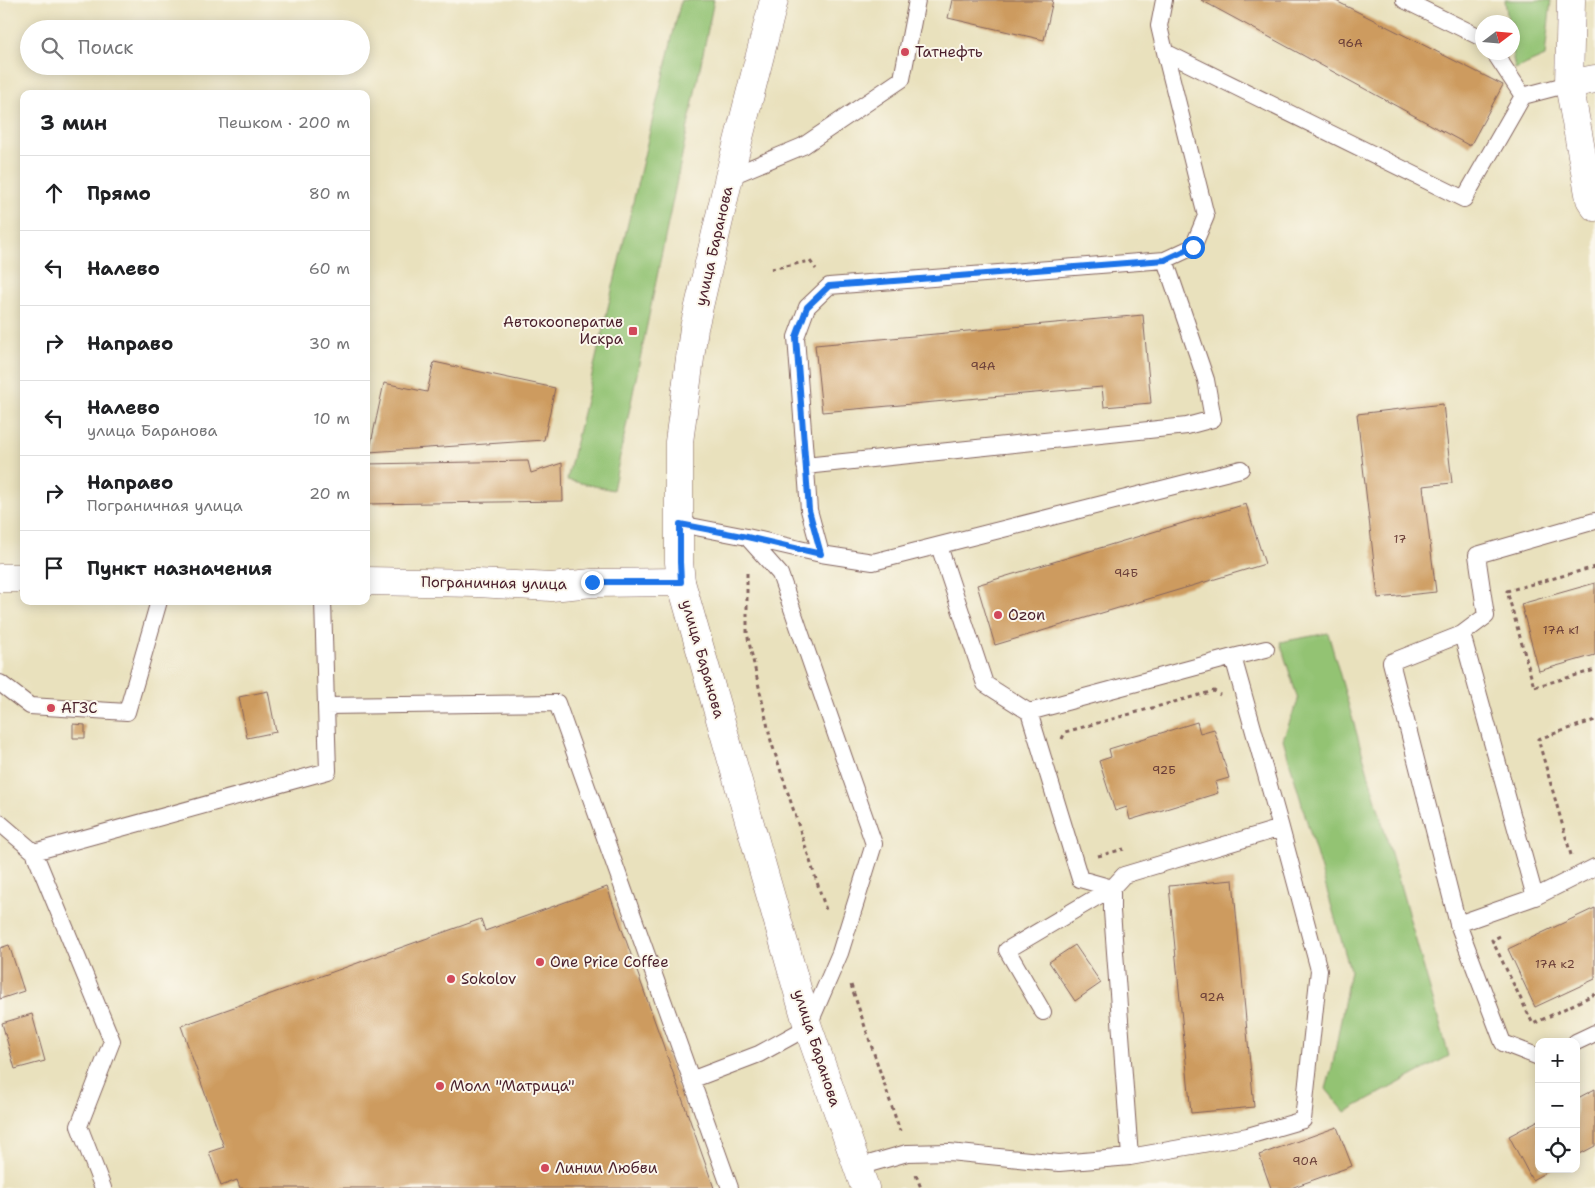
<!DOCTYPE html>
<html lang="ru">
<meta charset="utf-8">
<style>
body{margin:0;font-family:"Shantell Sans",sans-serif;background:#f2f2f2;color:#202124}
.controls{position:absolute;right:15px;bottom:15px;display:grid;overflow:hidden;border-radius:10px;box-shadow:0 2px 12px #0003}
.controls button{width:45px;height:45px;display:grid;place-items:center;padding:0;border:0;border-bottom:1px solid #e0e0e0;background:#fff;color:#202124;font:25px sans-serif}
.compass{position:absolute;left:1475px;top:15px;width:45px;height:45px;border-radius:50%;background:#fff;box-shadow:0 2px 12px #0003;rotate:74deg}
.stop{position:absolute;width:15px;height:15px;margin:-11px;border:4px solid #1a73e8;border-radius:50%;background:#fff}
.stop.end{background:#1a73e8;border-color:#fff;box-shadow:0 1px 5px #0008}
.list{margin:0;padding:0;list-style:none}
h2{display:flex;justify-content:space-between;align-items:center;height:65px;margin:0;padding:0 20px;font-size:21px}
h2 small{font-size:16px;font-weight:400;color:#757577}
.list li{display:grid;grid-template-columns:32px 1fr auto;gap:15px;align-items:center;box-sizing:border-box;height:75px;padding:0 20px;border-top:1px solid #e0e0e0}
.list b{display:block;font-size:19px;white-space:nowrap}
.list p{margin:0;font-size:16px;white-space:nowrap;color:#757577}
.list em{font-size:16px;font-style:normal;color:#757577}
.icon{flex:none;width:28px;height:28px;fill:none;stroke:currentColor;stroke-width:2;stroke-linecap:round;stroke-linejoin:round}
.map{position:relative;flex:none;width:1595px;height:1188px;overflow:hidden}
.search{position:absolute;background:#fff;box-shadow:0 2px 12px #0003;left:20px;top:20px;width:350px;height:55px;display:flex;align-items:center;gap:12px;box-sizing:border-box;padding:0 18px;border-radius:28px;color:#757577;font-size:19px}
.panel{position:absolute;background:#fff;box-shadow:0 2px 12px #0003;left:20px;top:90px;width:350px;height:515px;border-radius:10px}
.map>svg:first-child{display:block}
</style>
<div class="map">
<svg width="1595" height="1188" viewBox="0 0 1595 1188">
<rect width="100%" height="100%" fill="#fbf7ec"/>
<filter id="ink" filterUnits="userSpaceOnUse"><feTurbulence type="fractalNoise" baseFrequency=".02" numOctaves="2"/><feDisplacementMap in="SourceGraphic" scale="10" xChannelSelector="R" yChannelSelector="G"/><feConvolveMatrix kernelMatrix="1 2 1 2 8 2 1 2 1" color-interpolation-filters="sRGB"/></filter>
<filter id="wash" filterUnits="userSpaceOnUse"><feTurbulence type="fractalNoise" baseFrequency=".0096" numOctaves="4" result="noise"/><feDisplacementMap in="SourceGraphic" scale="20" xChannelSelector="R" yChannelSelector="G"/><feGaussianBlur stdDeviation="1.12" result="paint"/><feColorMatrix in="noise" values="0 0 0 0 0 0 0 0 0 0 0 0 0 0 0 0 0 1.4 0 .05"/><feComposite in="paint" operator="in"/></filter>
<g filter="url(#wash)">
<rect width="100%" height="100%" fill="#e9e1bd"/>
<path fill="#93c373" stroke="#6e714f" d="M 681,0 L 714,0 L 613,490 L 567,480 Z
M 1505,0 L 1551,0 L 1545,56 L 1515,69 L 1512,53 L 1512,22 L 1508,22 Z
M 1328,633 L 1449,1056 L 1345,1112 L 1326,1089 L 1333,1063 L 1350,970 L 1283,739 L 1298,700 L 1280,642 Z"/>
<g id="blocks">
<path fill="#cd9b5e" d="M 952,0 L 1053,0 L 1044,40 L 948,18 Z
M 1201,0 L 1334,0 L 1503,85 L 1470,146 Z
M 1143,315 L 1151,403 L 1104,407 L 1102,387 L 822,412 L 815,345 Z
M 434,362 L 555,388 L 544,440 L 369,452 L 384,383 L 427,392 Z
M 1443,404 L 1452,483 L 1423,486 L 1436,592 L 1378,598 L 1357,414 Z
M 528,461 L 531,473 L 562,463 L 563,501 L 366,504 L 366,464 Z
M 1246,504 L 1265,564 L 995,645 L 977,585 Z
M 1595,583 L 1595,655 L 1539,671 L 1521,604 Z
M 268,691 L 276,732 L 247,738 L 239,697 Z
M 1197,722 L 1200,733 L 1214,729 L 1229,778 L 1215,782 L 1218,793 L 1130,820 L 1127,807 L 1115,811 L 1099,761 L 1111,757 L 1109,749 Z
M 73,724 L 85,725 L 85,738 L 73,738 Z
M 1233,880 L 1254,1107 L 1191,1113 L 1169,886 Z
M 607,887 L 714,1188 L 240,1188 L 237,1180 L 221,1186 L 209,1152 L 224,1147 L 181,1026 L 481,919 L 485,931 Z
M 1595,908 L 1595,979 L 1535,1007 L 1508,949 Z
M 9,945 L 24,991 L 0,999 L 0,948 Z
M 1075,945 L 1101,983 L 1075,1001 L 1049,962 Z
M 32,1014 L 45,1061 L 15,1069 L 2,1023 Z
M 1595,1089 L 1595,1146 L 1576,1156 L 1576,1099 Z
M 1539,1120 L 1539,1169 L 1552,1169 L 1532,1180 L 1509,1136 Z
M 1337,1127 L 1352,1166 L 1291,1188 L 1271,1188 L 1259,1155 Z"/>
</g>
</g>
<g filter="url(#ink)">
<use href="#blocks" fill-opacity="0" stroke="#82635e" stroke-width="1"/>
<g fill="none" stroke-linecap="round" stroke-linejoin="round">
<g stroke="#82635e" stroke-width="18">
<path id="service" d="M 1164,0 L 1159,26 L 1165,52 L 1464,199 L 1523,96 L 1569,84
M 1404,0 L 1482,38
M 1494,52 L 1523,96
M 729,177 L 803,146 L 902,79 L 917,0
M 805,466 L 1187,426 L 1213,419 L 1206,380 L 1165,260
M 1595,521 L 1477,555 L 1486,616 L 1462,634 L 1535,897 L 1595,867
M 680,524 L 747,537 L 780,574 L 874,844 L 840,953 L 808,1027 L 759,1054 L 691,1080
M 747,537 L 821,554 L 809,510 L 796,337 L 807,307 L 829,286 L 1165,260 L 1193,247 L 1206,216 L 1165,52
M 939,546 L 985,684 L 1029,712 L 1233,657 L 1281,828
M 821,554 L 873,562 L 1241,469
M 323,601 L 326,706 L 557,703 L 730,1188
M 1462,634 L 1391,662 L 1458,924 L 1503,1043 L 1539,1057
M 1233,657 L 1266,649
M 0,683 L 30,706 L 127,712 L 159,601
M 1029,712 L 1080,879 L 1112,888
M 0,823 L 34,852 L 112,1041 L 79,1126 L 103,1188
M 34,852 L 328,771 L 326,706
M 1458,924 L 1535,897
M 1043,1012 L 1007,950 L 1112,888
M 1576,1042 L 1595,1033
M 858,1167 L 907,1153 L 949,1152 L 1059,1163 L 1130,1157 L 1248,1136 L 1303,1120 L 1319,970 L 1281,828 L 1124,875 L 1112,888 L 1112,911 L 1130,1157"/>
</g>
<g stroke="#82635e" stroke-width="29">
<path id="minor" d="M 1571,0 L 1569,84 L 1590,199 L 1595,207
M 1569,84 L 1595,79
M 0,578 L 24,578
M 366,581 L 477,583 L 551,587 L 592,583 L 681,582"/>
</g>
<g stroke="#82635e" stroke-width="29">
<path id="secondary" d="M 774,0 L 729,177 L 694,328 L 679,442 L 679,562 L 681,582 L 808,1027 L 865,1188"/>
</g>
<path stroke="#82635e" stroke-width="3" stroke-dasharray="4 4" stroke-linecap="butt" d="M 771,269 L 810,261 L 816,269
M 1595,567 L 1507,591 L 1534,687 L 1595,670
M 747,573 L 747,633 L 771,741 L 827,913
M 1062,739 L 1065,732 L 1214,691 L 1220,695
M 1571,855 L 1538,739 L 1595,720
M 1098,856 L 1124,849
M 1500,936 L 1492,940 L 1533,1024 L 1595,994
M 851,985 L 900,1131
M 916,1175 L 921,1188"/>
<use href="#service" stroke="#fff" stroke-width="16"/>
<use href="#minor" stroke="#fff" stroke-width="28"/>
<use href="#secondary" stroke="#fff" stroke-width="28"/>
</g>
</g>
<g fill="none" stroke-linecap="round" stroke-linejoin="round" filter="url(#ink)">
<path stroke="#1a73e8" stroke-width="6" d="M 592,582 L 681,582 L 680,562 L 680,524 L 747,537 L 821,554 L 809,510 L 796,337 L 807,307 L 829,286 L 1165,260 L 1193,247"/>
</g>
<g fill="#d1495b" stroke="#fbf7ec" stroke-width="2">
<circle cx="905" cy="52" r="5"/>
<rect x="628" y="326" width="10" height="10" rx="2.5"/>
<circle cx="998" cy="615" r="5"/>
<circle cx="51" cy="708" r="5"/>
<circle cx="540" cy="962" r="5"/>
<circle cx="451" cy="979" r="5"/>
<circle cx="440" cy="1086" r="5"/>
<circle cx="545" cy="1168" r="5"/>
</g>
<g text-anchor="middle" stroke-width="4" stroke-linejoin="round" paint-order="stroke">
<g font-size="12" fill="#6b3e38">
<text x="1350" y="47">96А</text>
<text x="983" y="370">94А</text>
<text x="1400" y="543">17</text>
<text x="1126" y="577">94Б</text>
<text x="1561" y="634">17А к1</text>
<text x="1164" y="774">92Б</text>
<text x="1555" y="968">17А к2</text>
<text x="1212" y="1001">92А</text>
<text x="1305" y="1165">90А</text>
</g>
<g font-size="15" fill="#4a1f2b" stroke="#fbf7ec" text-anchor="start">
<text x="915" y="57">Татнефть</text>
<text x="623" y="327" text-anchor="end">Автокооператив<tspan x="623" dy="17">Искра</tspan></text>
<text x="1008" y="620">Ozon</text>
<text x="61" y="713">АГЗС</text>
<text x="550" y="967">One Price Coffee</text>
<text x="461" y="984">Sokolov</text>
<text x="450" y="1091">Молл "Матрица"</text>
<text x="555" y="1173">Линии Любви</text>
</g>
<g font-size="15" fill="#4a1f2b" stroke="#fbf7ec">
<text transform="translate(714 246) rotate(-77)" y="5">улица Баранова</text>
<text transform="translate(494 583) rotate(1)" y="5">Пограничная улица</text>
<text transform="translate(703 659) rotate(74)" y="5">улица Баранова</text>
<text transform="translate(817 1048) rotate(72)" y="5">улица Баранова</text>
</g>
</g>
</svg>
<div class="controls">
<button>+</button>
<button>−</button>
<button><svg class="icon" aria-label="locate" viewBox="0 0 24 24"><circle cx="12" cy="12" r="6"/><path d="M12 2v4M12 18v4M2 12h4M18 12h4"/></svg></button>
</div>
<svg class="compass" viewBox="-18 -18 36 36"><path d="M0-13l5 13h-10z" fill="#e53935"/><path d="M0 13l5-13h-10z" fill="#757577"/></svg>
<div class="stop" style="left:1193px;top:247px"></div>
<div class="stop end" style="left:592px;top:582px"></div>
<div class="search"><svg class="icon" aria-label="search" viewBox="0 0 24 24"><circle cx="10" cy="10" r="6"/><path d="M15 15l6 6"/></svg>Поиск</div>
<section class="panel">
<h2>3 мин<small>Пешком · 200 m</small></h2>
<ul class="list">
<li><svg class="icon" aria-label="ahead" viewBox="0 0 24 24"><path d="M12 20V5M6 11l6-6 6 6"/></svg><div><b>Прямо</b></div><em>80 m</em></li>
<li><svg class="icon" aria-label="left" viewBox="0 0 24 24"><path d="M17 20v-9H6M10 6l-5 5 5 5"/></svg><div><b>Налево</b></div><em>60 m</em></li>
<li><svg class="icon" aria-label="right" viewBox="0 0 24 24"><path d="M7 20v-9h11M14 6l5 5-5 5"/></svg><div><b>Направо</b></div><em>30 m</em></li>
<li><svg class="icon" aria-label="left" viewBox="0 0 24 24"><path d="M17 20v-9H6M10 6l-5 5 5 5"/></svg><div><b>Налево</b><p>улица Баранова</p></div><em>10 m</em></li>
<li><svg class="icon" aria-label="right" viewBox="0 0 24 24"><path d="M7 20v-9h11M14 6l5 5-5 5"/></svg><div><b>Направо</b><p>Пограничная улица</p></div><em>20 m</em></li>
<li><svg class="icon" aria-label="arrive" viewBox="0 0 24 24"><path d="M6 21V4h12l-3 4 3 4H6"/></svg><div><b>Пункт назначения</b></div></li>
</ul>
</section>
</div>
